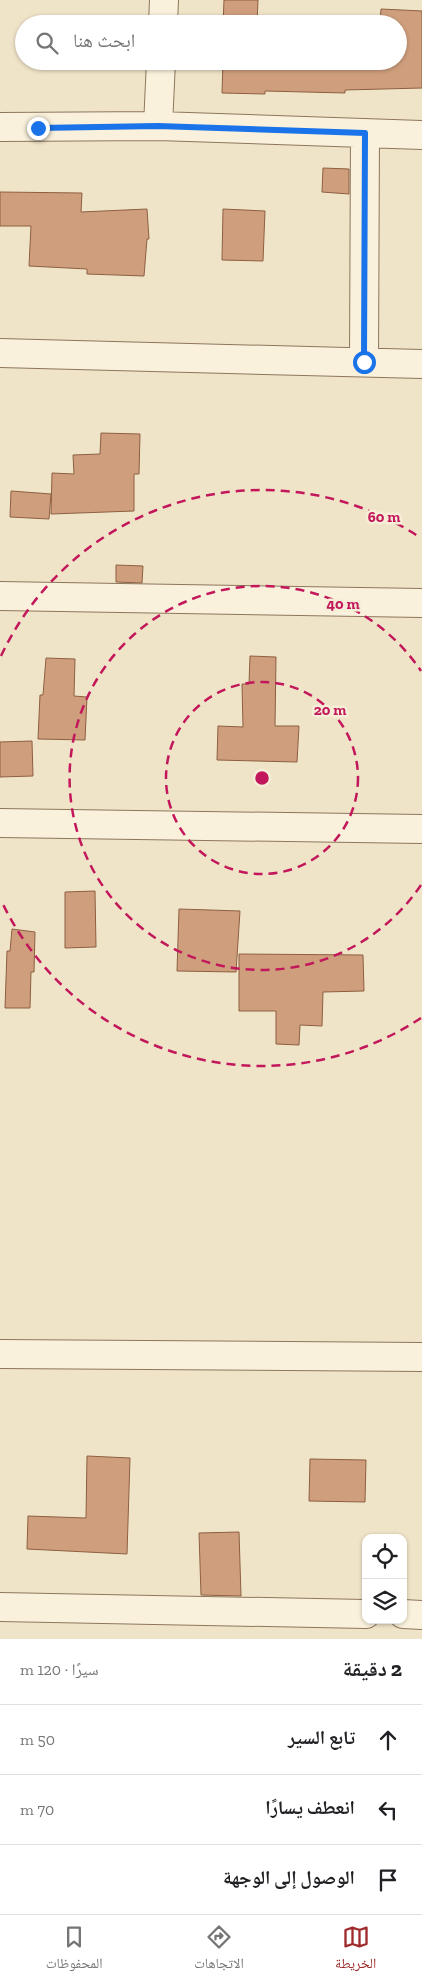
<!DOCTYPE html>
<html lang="ar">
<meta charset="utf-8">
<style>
body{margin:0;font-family:"Zilla Slab","Noto Naskh Arabic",serif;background:#f2f2f2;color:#202124;direction:rtl}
.controls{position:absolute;right:15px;bottom:15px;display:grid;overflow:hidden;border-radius:10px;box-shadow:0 1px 4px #0004}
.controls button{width:45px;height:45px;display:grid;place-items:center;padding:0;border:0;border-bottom:1px solid #e0e0e0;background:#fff;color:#202124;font:25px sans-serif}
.stop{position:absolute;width:15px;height:15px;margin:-11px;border:4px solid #1a73e8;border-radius:50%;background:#fff}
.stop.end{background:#1a73e8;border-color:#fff;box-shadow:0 1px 5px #0008}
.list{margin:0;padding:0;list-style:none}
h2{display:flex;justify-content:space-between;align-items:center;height:65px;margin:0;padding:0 20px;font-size:21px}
h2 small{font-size:16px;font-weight:400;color:#757577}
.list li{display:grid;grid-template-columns:32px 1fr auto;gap:15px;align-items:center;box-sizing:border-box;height:70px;padding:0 20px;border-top:1px solid #e0e0e0}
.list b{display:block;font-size:19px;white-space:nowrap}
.list em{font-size:16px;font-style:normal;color:#757577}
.icon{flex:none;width:28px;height:28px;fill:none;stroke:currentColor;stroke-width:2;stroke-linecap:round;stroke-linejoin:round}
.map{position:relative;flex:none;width:422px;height:1639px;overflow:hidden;direction:ltr}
.search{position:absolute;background:#fff;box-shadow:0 1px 4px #0004;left:15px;right:15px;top:15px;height:55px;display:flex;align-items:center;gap:12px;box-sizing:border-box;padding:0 18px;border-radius:28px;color:#757577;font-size:19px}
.sheet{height:275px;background:#fff}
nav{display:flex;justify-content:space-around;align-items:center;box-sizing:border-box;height:70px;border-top:1px solid #e0e0e0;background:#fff;font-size:14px;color:#757577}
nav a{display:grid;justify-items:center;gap:2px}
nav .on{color:#9e2a2b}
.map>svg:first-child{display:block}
</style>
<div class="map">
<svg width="422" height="1639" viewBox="0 0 422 1639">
<rect width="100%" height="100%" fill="#f0e4c8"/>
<path fill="#cf9f7d" stroke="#8d5f41" d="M 224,0 L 258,0 L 257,24 L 223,24 Z
M 381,9 L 422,11 L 422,88 L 345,90 L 345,93 L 265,91 L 265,94 L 222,93 L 223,61 L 398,61 L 398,24 L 380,24 Z
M 323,168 L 349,169 L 349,194 L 322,192 Z
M 0,192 L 82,193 L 81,212 L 147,209 L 149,239 L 147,239 L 144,276 L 87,274 L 87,269 L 29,266 L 31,226 L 0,226 Z
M 223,209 L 265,211 L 263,261 L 222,260 Z
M 101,433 L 140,434 L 139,474 L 134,474 L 134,511 L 51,514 L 52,473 L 74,474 L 73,455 L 100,454 Z
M 11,491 L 51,494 L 49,519 L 10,517 Z
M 116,565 L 143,566 L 142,583 L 116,582 Z
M 250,656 L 276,657 L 275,726 L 299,726 L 297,762 L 217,760 L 218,726 L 243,727 L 242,684 L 249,684 Z
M 46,658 L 75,659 L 74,696 L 87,697 L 85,740 L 38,739 L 40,695 L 43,695 Z
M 32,741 L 33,776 L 0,777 L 0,742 Z
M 95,891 L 96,947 L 65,948 L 65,892 Z
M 179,909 L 240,911 L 236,972 L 177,971 Z
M 12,929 L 35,932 L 34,972 L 31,972 L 30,1008 L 5,1008 L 7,951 L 10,951 Z
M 239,954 L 363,955 L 364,991 L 323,992 L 322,1026 L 300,1025 L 299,1045 L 276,1044 L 276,1011 L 239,1011 Z
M 87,1456 L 130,1458 L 127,1554 L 27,1549 L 28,1516 L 86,1518 Z
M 310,1459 L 366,1460 L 365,1502 L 309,1501 Z
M 239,1532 L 241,1596 L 201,1595 L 199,1533 Z"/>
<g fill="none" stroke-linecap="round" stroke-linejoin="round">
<g stroke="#8d765c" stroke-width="30">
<path id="minor" d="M 163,24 L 164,0
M 158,126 L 161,61
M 0,127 L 158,126 L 422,135
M 0,353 L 422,364
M 364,362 L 365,133
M 0,596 L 422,603
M 0,823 L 422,829
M 0,1354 L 422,1357
M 0,1607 L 366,1614
M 403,1614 L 422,1615"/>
</g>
<use href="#minor" stroke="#faf1dc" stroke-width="28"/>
</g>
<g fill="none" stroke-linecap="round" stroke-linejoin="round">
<path stroke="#1a73e8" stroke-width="6" d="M 38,128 L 158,126 L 365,133 L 364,362"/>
</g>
<g fill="none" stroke="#c2185b" stroke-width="2.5" stroke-dasharray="9 6">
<circle cx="262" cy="778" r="96"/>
<path d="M421 885A192 192 0 1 1 421 671"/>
<path d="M421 1018A288 288 0 0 1 1 900M1 656A288 288 0 0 1 421 538"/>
</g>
<circle cx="262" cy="778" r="8" fill="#c2185b" stroke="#f7eed8" stroke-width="2.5"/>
<g font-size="15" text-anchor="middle" font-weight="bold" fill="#c2185b" stroke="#f7eed8" stroke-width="5" stroke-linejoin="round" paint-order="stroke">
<text x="384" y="522">60 m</text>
<text x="343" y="609">40 m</text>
<text x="330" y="715">20 m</text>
</g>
</svg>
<div class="controls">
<button><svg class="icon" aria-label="locate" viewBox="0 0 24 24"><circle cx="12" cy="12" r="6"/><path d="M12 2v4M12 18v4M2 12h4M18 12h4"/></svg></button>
<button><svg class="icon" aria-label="layers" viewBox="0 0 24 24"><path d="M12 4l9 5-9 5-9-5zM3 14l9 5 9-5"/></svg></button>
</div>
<div class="stop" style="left:364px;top:362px"></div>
<div class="stop end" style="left:38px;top:128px"></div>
<div class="search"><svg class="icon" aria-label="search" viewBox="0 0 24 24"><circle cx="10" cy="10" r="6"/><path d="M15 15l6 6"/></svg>ابحث هنا</div>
</div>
<section class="sheet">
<h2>2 دقيقة<small>سيرًا · 120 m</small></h2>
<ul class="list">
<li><svg class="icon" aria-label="ahead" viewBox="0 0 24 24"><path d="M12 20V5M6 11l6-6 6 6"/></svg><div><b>تابع السير</b></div><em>50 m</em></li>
<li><svg class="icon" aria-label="left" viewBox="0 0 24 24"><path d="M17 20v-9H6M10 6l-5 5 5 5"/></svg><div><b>انعطف يسارًا</b></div><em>70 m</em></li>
<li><svg class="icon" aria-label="arrive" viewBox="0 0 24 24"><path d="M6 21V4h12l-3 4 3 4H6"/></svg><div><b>الوصول إلى الوجهة</b></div></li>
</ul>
</section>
<nav>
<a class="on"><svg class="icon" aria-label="map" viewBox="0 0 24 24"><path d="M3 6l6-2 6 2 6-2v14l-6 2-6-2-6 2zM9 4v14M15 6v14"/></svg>الخريطة</a>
<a><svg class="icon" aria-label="directions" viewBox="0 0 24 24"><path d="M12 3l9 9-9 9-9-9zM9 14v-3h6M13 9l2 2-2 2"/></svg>الاتجاهات</a>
<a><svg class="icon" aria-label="saved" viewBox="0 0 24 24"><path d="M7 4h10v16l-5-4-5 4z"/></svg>المحفوظات</a>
</nav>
